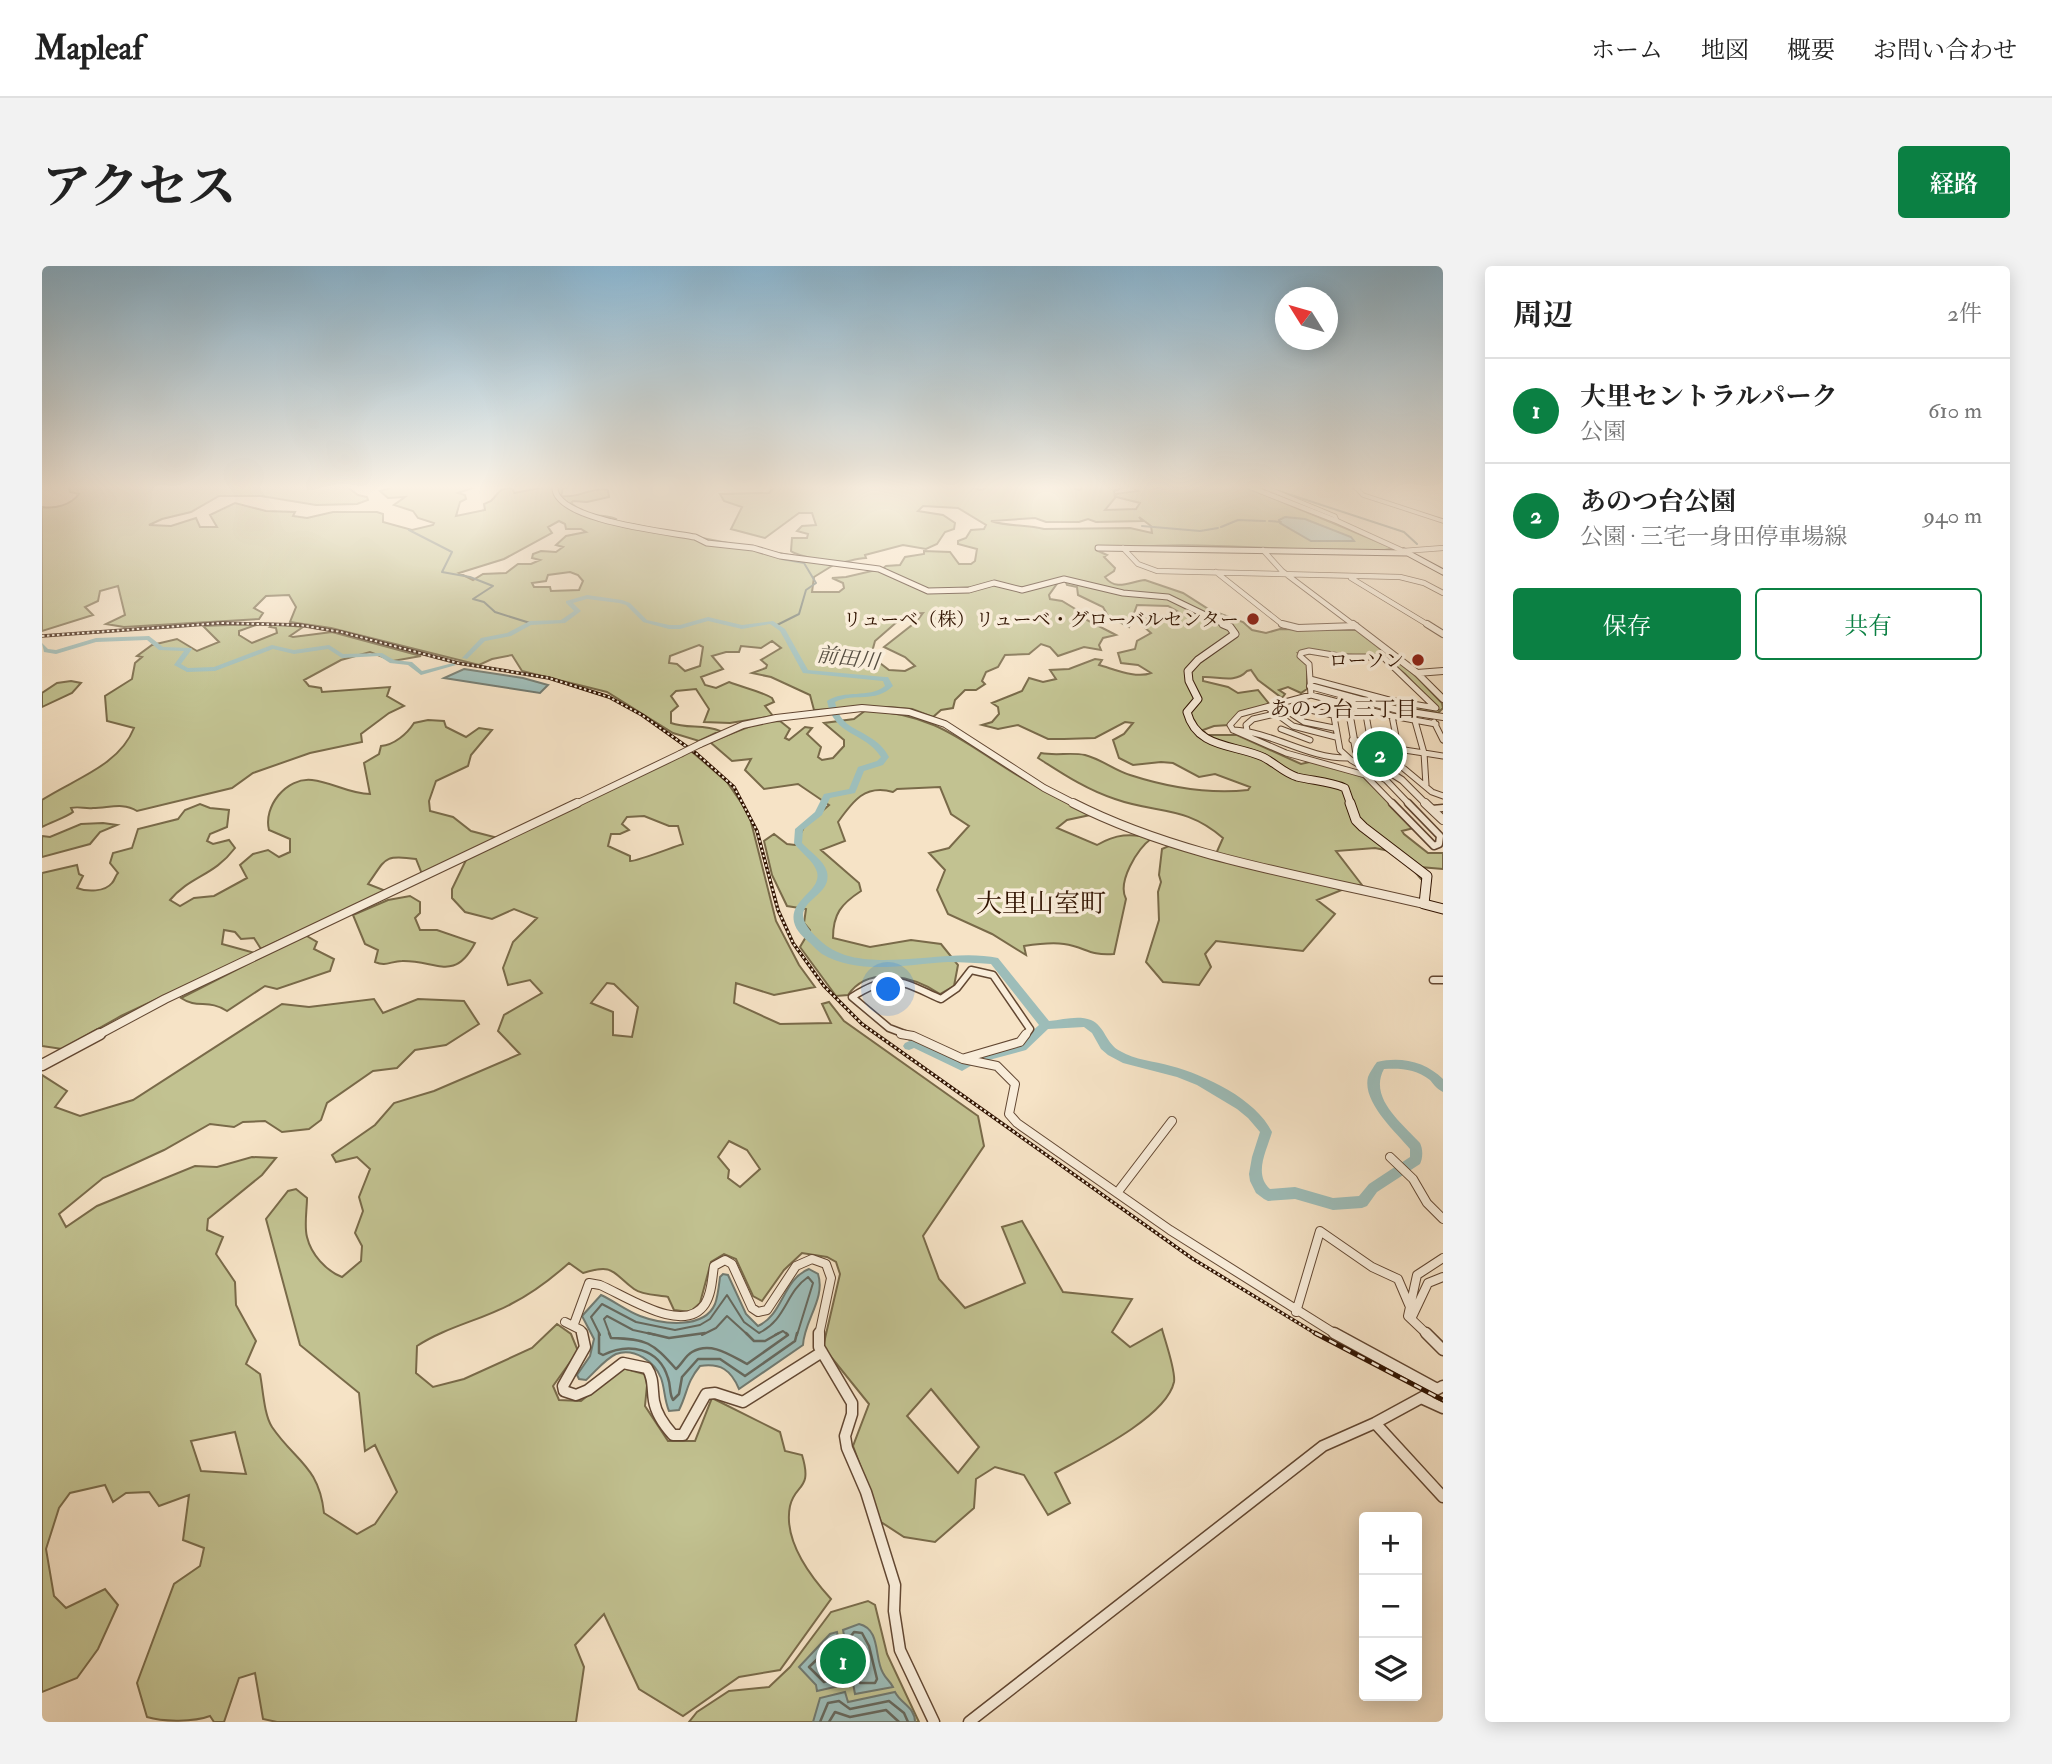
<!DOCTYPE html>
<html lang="ja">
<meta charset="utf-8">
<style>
body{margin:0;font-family:"IM FELL Double Pica","Noto Serif JP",serif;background:#f2f2f2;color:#222}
.controls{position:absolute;right:21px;bottom:21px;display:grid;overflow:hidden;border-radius:7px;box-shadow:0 4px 18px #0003}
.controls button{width:63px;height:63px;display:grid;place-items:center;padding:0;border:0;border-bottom:2px solid #e0e0e0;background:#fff;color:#222;font:35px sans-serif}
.compass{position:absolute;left:1233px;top:21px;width:63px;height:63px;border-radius:50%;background:#fff;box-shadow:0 4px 18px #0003;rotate:307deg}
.you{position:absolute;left:847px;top:724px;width:24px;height:24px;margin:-18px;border:5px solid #fff;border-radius:50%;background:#1a73e8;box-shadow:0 0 0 10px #1a73e833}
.badge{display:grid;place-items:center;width:46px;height:46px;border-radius:50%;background:#0b8043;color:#fff;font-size:23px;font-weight:700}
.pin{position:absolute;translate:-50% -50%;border:4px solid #fff;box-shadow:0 2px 7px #0006}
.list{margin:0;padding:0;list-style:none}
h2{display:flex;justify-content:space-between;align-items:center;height:91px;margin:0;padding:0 28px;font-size:30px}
h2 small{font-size:23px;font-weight:400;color:#767676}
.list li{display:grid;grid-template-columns:46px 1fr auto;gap:21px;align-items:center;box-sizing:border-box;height:105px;padding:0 28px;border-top:2px solid #e0e0e0}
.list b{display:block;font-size:26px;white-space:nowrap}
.list p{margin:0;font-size:23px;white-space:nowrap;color:#767676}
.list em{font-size:23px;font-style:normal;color:#767676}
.actions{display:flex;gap:14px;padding:21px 28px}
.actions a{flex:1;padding:16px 0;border:2px solid #0b8043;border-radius:7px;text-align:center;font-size:24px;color:#0b8043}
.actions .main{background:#0b8043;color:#fff}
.icon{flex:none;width:38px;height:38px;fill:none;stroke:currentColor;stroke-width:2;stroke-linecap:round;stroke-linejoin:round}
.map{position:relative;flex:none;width:1401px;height:1456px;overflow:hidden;border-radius:7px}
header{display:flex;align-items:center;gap:42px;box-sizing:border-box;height:98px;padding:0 35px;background:#fff;border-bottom:2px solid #e0e0e0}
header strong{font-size:33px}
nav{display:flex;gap:38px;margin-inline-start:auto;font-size:24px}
.intro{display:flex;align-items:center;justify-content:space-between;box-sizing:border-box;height:168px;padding:0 42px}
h1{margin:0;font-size:49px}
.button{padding:18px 32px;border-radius:7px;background:#0b8043;color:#fff;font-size:24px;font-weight:700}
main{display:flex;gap:42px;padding:0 42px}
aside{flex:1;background:#fff;border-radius:7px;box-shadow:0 4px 18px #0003}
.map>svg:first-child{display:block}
</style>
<header>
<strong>Mapleaf</strong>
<nav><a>ホーム</a><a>地図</a><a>概要</a><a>お問い合わせ</a></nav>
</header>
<div class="intro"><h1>アクセス</h1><a class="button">経路</a></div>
<main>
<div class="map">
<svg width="1401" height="1456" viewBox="0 0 1401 1456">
<rect width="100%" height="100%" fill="#f6e3c6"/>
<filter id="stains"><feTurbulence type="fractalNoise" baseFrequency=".00286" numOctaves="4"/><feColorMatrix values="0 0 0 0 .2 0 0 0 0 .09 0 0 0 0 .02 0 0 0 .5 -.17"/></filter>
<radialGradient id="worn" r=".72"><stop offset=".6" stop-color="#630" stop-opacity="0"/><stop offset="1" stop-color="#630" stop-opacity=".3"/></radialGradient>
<path fill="#c2c291" stroke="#796a49" stroke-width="2" fill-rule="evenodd" d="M 26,221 L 305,221 L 316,229 L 325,231 L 326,234 L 315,238 L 274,239 L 219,230 L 177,230 L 149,246 L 120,253 L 107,259 L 129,260 L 154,252 L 158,261 L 175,261 L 168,249 L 193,237 L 224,245 L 253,246 L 251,250 L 265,252 L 291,246 L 335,246 L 341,248 L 341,256 L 370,264 L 391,259 L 392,257 L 376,252 L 371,245 L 352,239 L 363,231 L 346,232 L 338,225 L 352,221 L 433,221 L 416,227 L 423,229 L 424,233 L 418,236 L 414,250 L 443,244 L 442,238 L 449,235 C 456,228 458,221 470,222 L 472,227 L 503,221 L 525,221 L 521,222 L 519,230 C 536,233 547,221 566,224 L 567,231 L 545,236 L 531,235 L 529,237 L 538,244 L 535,247 C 548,252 559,247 574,253 L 573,255 L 793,298 L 772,311 L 770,326 L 797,326 L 802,322 L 801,317 L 790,312 L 804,311 L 834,304 L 883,325 L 840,303 L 844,300 L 858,299 L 863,291 L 882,288 L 882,285 L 908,286 L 917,298 L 929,298 L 933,295 L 935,283 L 916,278 L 916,275 L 924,272 L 929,264 L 942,263 L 944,259 L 916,242 L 881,240 L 876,245 L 901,249 L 913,257 L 912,263 L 903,266 L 895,278 L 884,283 L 861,279 L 823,289 L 824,292 C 814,292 806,296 797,297 C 791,298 753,289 749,285 L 750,272 L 765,272 L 766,268 L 755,265 L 760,260 L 774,259 L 770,247 L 757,247 L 723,272 L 689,263 L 700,241 L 682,235 L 678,228 L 727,227 L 731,222 L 728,221 L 929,221 L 938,224 L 947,221 L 1030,221 L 1037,224 L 1041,221 L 1083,221 L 1072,225 L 1073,232 L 1063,244 L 1094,243 L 1098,237 L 1074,231 L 1073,228 L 1096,225 L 1089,221 L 1204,221 L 1351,282 C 1330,289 1299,284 1276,284 C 1202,282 1129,274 1056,285 L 1065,289 L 1062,291 L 1073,302 L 1072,305 L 1063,311 C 1074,326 1089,315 1103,314 L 1141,327 L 1168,344 L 1201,356 L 1210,364 L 1224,367 L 1238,363 L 1315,364 L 1370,406 L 1400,437 L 1401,442 L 1396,447 L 1350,440 L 1313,428 L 1396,443 L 1363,408 L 1341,390 L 1256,387 L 1265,398 L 1265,423 L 1259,427 L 1246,421 L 1237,424 L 1243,428 L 1240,432 L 1216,414 L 1209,404 L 1205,405 C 1193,418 1176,410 1161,411 L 1161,415 L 1186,421 L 1196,427 L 1216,424 L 1228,439 L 1199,446 L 1187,459 L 1172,460 L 1161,464 L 1165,469 L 1195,469 L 1259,498 L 1272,495 L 1319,507 L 1372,562 L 1360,565 L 1362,568 L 1386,587 L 1401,587 L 1401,603 L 1377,601 L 1382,613 L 1379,613 L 1357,587 L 1333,582 L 1294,585 L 1320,619 L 1302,623 L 1275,634 L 1293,648 L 1261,685 L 1174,675 L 1163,688 L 1169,701 L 1157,719 L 1121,716 L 1104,696 L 1117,654 L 1116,626 L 1119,616 L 1117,609 L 1120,583 L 1129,579 L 1173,590 L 1181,572 C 1143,539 1115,548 1073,533 C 1045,524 1021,508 996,492 L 999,487 C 1014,490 1029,486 1043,489 C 1059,493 1072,504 1088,509 C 1125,521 1167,528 1206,524 L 1208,521 L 1173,508 L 1157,511 L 1131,497 L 1119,496 L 1091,499 L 1077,492 L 1071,474 L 1082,468 L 1091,457 L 1083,456 L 1053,472 L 1022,473 L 1006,473 L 976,459 L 956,463 L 940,459 L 950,456 L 957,448 L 956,441 L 950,437 L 980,425 L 987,412 L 1001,416 L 1014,413 L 1008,404 L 1027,403 L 1053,393 L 1060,394 L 1057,399 C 1072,403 1094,413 1109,407 L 1096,399 L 1079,397 L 1076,387 L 1093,383 L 1095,375 L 1109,367 L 1100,359 L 1109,357 L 1105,352 L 1119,351 L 1135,345 L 1126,340 L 1095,339 L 1087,361 L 1066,350 L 1061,341 L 1036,329 L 1035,321 L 1025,319 L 1023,314 L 1017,315 L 1007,329 L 1008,333 L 1020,335 L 1035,344 L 1035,349 L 1074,369 L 1061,372 L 1057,379 L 1059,384 L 1042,381 L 1016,390 L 1008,381 L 999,378 L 987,388 L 963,389 L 956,401 L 944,406 L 940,415 L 943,418 L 934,424 L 923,424 L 913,434 L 911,442 L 899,444 L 891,451 L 870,443 L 847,441 L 772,444 L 768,429 L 729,411 L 710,407 L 724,402 L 725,399 L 719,394 L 739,382 L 730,375 L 719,382 L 699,380 L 697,386 L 684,386 L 670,390 L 681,403 L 659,411 L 663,419 L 674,422 L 687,416 C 702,422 716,424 730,432 L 732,436 L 723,440 L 731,450 L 688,457 L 662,456 L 667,443 L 654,423 L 634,425 L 629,430 L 636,440 L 629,446 L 629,457 C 645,463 662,458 678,465 L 657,475 L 631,467 L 565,426 L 480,405 L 470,389 L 450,393 L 437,399 L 289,362 L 248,356 L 254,341 L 247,329 L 224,330 L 212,342 L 221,347 L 217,353 L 82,361 L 64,358 L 83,349 L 76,320 L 58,325 L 56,335 L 43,341 L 51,349 L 0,365 L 0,241 C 13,243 29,239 37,228 L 28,226 ZM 1097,251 L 1109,260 L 1110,267 L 1088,262 L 1002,263 C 985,258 966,261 949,255 L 993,252 L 1004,256 L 1037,256 L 1046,253 L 1054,256 L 1100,255 ZM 517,255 L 523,258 L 524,263 L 539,263 L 544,266 L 524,270 L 514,279 L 521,281 L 514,286 L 499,285 L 491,288 L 490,292 L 498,294 L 489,298 L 476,298 L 464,307 L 441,308 L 431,314 L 417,307 L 462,293 L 510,267 L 506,261 ZM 528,306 L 536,309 L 541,315 L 537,324 L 509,325 L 508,321 L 492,321 L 490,317 L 504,315 L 506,309 ZM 881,347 L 875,355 L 842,381 L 863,391 L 873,400 L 863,405 L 847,404 L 834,394 L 830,386 L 833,375 L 864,348 ZM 657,379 L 661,381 L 658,400 L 643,405 L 635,398 L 627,397 L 628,390 Z
M 217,358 L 197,365 L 197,369 L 210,377 L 235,367 L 234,362 L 228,361 L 232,358 L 261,361 L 248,370 L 251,371 L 290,366 L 379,390 L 351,395 L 328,386 L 299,394 L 262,414 L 267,420 L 279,422 L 280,426 L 348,421 L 345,430 L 362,440 L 347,447 L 319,468 L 320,476 L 268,487 L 211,507 L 190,522 L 95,545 C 81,536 67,542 51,542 C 43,543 37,540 29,542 L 31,546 C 25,551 9,556 0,561 L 0,534 C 32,513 77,500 92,462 L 65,455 L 63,430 L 90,413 L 93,397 L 100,391 L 95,390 L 110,379 L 135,373 L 155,385 L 177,376 L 161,360 Z
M 29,415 L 39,417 L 30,427 L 0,441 L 0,427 L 15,417 Z
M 824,444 C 900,449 923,479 985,515 C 1006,527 1027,538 1048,549 L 1025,554 L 1015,562 L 1055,579 C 1074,568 1088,567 1110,572 C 1095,583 1075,616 1084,633 L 1072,688 C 1046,690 1044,681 1022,678 C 1009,676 995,678 982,680 L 984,689 L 950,668 L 906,648 L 895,624 L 903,604 L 887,587 L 907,582 L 927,560 L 909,548 L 898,521 L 855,523 L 851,526 C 823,518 811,535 796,556 L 803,575 L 779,584 L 817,617 L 819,625 C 799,638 791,648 791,672 L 828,681 L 869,674 L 899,678 L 916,699 L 912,720 L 898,728 C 873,711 827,698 806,729 L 794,730 L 758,681 L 768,664 L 762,657 L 764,643 L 745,640 L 730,609 L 722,575 L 732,568 L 745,578 L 753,579 L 762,561 L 787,539 L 756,518 L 722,523 L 703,504 L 709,493 L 690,495 L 668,476 L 719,456 L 738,455 L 748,463 L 743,472 L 747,474 L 763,461 L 770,462 L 765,468 L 779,481 L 776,491 L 780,494 L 791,492 L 802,480 L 802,474 L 782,457 L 812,453 Z
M 386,454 L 402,455 L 404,461 L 424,471 L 437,462 L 450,464 L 429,489 L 426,500 L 394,515 L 387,535 L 388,545 L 411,551 L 429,565 L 456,572 L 380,608 L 374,593 C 341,588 344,593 326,618 L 344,625 L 219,683 L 212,672 L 199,673 L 193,666 L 182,664 L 180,678 L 213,687 L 79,750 L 20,783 L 0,780 L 0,607 L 35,599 L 37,608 L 41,610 L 35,622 C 45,626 63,626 70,617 C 73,614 73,610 76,607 L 68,597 L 71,587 L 90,582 L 96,563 L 136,553 L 143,544 L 158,538 L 168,542 L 187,544 L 185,561 L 168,568 L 165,575 L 171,578 L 187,574 L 193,582 C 172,610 148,610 128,634 L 138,640 L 152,632 L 172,630 L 205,612 L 198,599 L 211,588 L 226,584 L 237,591 L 248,586 L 248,573 L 227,564 C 221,541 244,511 270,514 C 290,516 307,528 328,528 L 322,497 L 337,488 L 339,480 C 352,479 365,468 372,457 Z
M 649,485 L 685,516 L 707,548 L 734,655 L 757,699 L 773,721 L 732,729 L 694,717 L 692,737 L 738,758 L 789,757 L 780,738 L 787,736 L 802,755 L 936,850 L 942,880 L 881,970 L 897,1013 L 923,1042 L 983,1017 L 960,961 L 980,955 L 1021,1026 L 1090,1033 L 1070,1066 L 1088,1081 L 1120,1063 C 1123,1075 1134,1105 1132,1116 C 1124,1152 1044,1190 1013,1207 L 1028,1237 L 1006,1249 L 982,1209 L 953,1201 L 934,1213 L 932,1242 L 893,1276 L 862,1271 L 839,1256 L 811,1180 L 827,1138 L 781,1081 L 798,1008 L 794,996 L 785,991 L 760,987 L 742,1004 L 720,1035 L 711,1030 L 694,993 L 682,988 L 669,996 L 658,1037 L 648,1046 L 632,1044 L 626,1031 C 616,1029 600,1029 592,1023 C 570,1007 573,997 541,1007 L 527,997 C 509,1013 491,1027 469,1038 C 439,1054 404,1061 375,1080 L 374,1107 L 391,1121 L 422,1113 L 490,1082 L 515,1058 L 529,1068 L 536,1085 L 511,1120 L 517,1134 L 539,1135 L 580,1102 L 606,1109 L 603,1140 L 626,1175 L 653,1175 L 670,1132 L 738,1166 L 743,1185 L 760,1189 C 771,1225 753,1217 748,1240 C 741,1274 768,1310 789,1333 L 738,1404 L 697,1411 L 641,1450 L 597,1423 L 562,1348 L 533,1379 L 542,1401 L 534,1456 L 235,1456 L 221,1453 L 213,1407 L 197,1412 L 182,1456 L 172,1456 L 168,1450 C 152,1456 121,1456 105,1451 L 95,1417 L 132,1318 L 158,1300 L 162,1282 L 141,1274 L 147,1229 L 117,1240 L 107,1226 L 84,1227 L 71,1236 L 63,1219 L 28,1227 L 17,1242 L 4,1283 L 12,1330 L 24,1342 L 63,1323 L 76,1339 L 56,1383 L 35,1412 L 0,1426 L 0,809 L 25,825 L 13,841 L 38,850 L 91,834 L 240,738 L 267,741 L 332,733 L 341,747 L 376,733 L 422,735 L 437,758 L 404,779 L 373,784 L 355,802 L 331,805 L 285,837 L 279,854 L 267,863 L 240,866 L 223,855 L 201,856 L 192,861 L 168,858 L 122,884 L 61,912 L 17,948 L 24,961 L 55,940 L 153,900 L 175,901 L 210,891 L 234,892 L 220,909 L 166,953 L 165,964 L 181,971 L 174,988 L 193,1016 L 194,1039 L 214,1075 L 204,1098 L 218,1108 C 221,1123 222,1149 230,1161 C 253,1195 277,1200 282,1247 L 315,1268 L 333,1258 L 355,1226 L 333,1179 L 323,1185 L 317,1127 L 258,1079 L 224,953 L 246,925 L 254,923 L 265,932 C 265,943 262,960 265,971 C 269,988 284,1005 300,1011 L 319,995 L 320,980 L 313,967 L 321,945 L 317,931 L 328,903 L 315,891 L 294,896 L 290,889 L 333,859 L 352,837 L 392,825 L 478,788 L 456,765 L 462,749 L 500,727 L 488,714 L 466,719 L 461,702 L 471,676 L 495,652 L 472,643 L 450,653 L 423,646 L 410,632 L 410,623 L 425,592 ZM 602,550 L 627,560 L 636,560 L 641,578 C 631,581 593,596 588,595 L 588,590 L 566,580 L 569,568 L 578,568 L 587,564 L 580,558 L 585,551 ZM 565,717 L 572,718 L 596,741 L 590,771 L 571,769 L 571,746 L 549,737 ZM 687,875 L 705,884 L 718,903 L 698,921 L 686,912 L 687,904 L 676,891 ZM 889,1123 L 937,1181 L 916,1207 L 865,1150 ZM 193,1166 L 204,1208 L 159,1205 L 149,1175 Z
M 61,557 L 75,559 L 58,566 L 48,578 L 0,591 L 0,570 L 8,571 L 39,558 Z
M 368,630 L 378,636 L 378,647 L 373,652 L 378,664 L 395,664 L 433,677 C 412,717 394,694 360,695 C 349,695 344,701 333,696 L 336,684 L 323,678 L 311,649 L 346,634 Z
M 263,669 L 275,676 L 272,683 L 292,693 L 288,705 L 235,723 L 223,720 L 185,745 C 167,733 155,743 139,732 Z
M 826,1335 L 833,1339 L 845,1388 L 877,1456 L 647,1456 L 655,1446 L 687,1425 L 727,1421 L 748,1401 L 789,1346 Z"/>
<path fill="#9dbdb9" stroke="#71796f" stroke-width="2" d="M 1243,251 L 1263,253 L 1309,271 L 1312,275 L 1269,275 L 1238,257 L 1237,254 Z
M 422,403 L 481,412 L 506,419 L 498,427 L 402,412 Z
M 767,1003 L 776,1008 C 784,1032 762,1055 761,1079 L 697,1123 C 689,1104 679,1097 658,1100 C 644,1117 646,1126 637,1144 L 627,1145 C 622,1133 623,1123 619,1112 C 613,1096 592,1081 574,1088 C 563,1093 553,1106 544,1114 L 537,1113 L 535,1109 L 548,1090 L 552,1073 L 540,1050 L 559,1029 C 572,1035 585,1045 598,1050 C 619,1058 662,1064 673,1038 C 676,1030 677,1019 678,1011 L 681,1008 L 686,1009 L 704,1048 L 716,1060 C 742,1048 740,1014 767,1003 Z
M 817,1358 C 839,1363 832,1392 841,1407 C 844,1413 848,1415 851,1421 L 813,1428 L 801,1364 Z
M 795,1366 L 806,1418 L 775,1425 L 774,1419 L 757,1401 L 788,1368 Z
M 803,1426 L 806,1436 L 853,1426 C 859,1438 873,1441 873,1456 L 771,1456 L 778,1432 Z"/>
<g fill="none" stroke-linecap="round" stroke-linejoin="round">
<path stroke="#66685d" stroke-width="2" d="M 558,1069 L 549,1051 L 560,1038 L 594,1056 L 633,1064 L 658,1059 L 668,1053 L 685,1029 L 702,1056 L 717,1067 C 745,1053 743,1027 766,1011 L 771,1017 L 755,1069
M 568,1069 L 562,1053 L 565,1050 L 591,1064 L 614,1069
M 660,1069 L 674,1062 L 685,1050 L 706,1069
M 733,1069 L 741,1065 L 746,1069"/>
<path stroke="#66685d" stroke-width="2.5" d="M 557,1067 L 557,1087 L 561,1089 C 587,1076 617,1082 626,1112 C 629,1120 627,1127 631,1134 L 637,1128 L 640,1111 L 656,1093 L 678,1093 L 703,1110 L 753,1075 L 755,1067
M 567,1067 L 569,1072 C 605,1073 610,1076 634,1103 C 640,1098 643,1090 650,1086 C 669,1075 688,1089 705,1098 L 746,1069 L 744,1067
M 606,1067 L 627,1072 L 663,1067
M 704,1067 L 712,1075 L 723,1075 L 737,1067
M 812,1366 L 820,1367 L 827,1380 L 835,1413 L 833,1417 L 818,1417 L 809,1370 Z
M 789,1380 L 797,1410 L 782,1416 L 767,1401 Z
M 778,1456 L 786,1437 L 797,1435 L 808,1443 L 847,1435 L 862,1447 L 866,1456
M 787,1456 L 793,1446 L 808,1451 L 844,1444 L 857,1456"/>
<path stroke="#71796f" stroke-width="2" d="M 1234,224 L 1362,266 L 1375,278
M 1227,255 L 1239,256
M 1100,260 L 1158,265 L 1176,262
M 1179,261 L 1196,254 L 1223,255
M 367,264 L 410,286 L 400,306 L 428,311 L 451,320 L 431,333 L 442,336 L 453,346 L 488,357
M 735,359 L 757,348 L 764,324 L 774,317 L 762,297 L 740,293"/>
<path fill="#9dbdb9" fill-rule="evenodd" d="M 545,329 L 580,334 L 588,337 L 605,354 L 627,359 L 638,359 L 666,351 L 700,359 L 731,355 L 743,363 L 766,404 L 843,411 L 846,411 L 851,420 C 832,438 813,426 793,436 C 798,461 814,461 832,474 C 839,479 843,484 847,491 L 841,499 L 822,505 L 813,527 L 788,532 L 780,549 L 761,564 L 760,577 C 768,586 782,594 785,606 C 792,636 731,635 781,677 C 822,712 904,680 956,692 L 1007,755 C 1021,754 1035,749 1049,754 C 1063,760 1064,778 1078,785 C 1093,794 1112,795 1129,800 C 1163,809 1214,833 1230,866 C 1225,884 1211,908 1228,923 L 1253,921 L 1291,932 L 1317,930 L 1327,918 L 1368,891 L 1368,883 C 1353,865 1320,836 1326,811 C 1328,806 1332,800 1335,796 C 1359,790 1384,796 1401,813 L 1401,826 C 1395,823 1392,819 1388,814 C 1374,803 1359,802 1342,803 C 1326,832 1361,858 1378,877 C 1381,883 1381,892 1378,898 L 1335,926 L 1325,940 L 1320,942 L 1291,944 L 1253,933 L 1226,935 L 1222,933 L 1214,927 L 1208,915 L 1207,908 L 1210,891 L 1218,866 L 1206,852 L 1195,843 L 1155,819 L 1135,811 L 1081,797 L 1066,789 L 1059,783 L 1050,767 L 1042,761 L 1006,763 L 984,784 L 932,798 L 920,805 L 872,782 L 867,784 L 863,783 L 861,780 L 863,777 L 872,773 L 919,795 L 929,789 L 977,777 L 997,759 L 949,698 C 935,697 921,696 906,696 C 866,698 817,710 780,688 C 776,685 772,681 768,677 C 762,672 754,665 752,656 C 747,633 780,625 775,606 C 772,595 758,586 752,577 L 753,563 L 773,546 L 782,528 L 807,523 L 816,501 L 835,495 L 839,491 C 822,465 792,471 785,435 C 803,423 826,433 843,420 L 841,415 L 761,407 L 738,365 L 728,358 L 700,363 L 666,355 L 638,363 L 627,363 L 601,356 L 584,339 L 577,337 L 545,333 L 531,337 L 539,345 L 523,357 L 489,359 L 469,370 L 443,375 L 425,393 L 420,392 L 439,372 L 465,367 L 488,355 L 519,354 L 532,345 L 524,337 L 524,335 Z
M 107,370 L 121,381 L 149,382 L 150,383 L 139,398 L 146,402 L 172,401 L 230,379 L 252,384 L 287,379 L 301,388 L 340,387 L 352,394 L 370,396 L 380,405 L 411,397 L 414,399 L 379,409 L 366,399 L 348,397 L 337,390 L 300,392 L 286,383 L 252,388 L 231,383 L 173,405 L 145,406 L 132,399 L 142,385 L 117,384 L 105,374 L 54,376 L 14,388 L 2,386 L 0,377 L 6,383 L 14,384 L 54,372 Z"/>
<g stroke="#624732" stroke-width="5">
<path id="minor-far4" d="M 1222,221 L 1293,250 L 1295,255
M 1313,221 L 1321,229 L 1401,255"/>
</g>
<g stroke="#624732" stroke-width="7">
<path id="minor-far3" d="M 1268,413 L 1347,434 L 1394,442 L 1341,391 L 1303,391 L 1267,385 L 1259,387 L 1258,390 L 1267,398 L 1269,429
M 1289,434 L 1298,484 L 1309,494 L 1344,514 L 1368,539
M 1254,435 L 1268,444 L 1291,449
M 1236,439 L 1262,456 L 1292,462
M 1225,441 L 1251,460 L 1294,471
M 1323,443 L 1329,477
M 1350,450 L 1360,501 L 1390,526 L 1401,530
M 1373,455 L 1382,487 L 1384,519
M 1392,456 L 1401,474
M 1239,463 L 1268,474
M 1191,464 L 1244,487 L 1323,509 L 1352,539
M 1191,464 L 1188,459 L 1198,448 L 1269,429 L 1350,450 L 1394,458
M 1191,464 C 1231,466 1264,492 1305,492
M 1205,464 L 1204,459 L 1211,453 L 1233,448
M 1310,474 L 1356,482
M 1356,483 L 1382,487
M 1382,487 L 1401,490"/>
</g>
<g stroke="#624732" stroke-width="9">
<path id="minor-far2" d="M 1350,537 L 1392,580 L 1397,578 L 1398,570 L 1366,537
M 1390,543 L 1401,542
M 1391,714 L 1401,714
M 868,770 L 847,762 L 810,731 C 851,705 860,716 899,733 L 915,722 L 929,704 L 951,709 L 988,763 L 983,770"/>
</g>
<g stroke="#624732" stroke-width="10">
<path id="minor-far1" d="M 859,768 L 871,770 L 921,793 L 955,800 L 973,818 L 967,848 L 975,857 L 1128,964 L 1295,1069
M 923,792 L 978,776 L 984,768
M 1348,891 L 1371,913 L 1385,937 L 1401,953
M 1075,927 L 1130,855
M 1254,1046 L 1278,965 L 1330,1001 L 1356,1013 L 1368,1041
M 1369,1053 L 1386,1017 L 1401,1011
M 523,1056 L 539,1064 L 540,1069
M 532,1058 L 547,1017 L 558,1019 C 584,1030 642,1070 663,1038 C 670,1027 670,1012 672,1000 L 683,994 L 690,998 L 710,1042 L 716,1046 L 725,1044 L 754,1000 L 770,993 L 784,998 L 789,1012 L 777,1069
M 1386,1069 L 1366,1050 L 1375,1009 L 1401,992"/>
</g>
<g stroke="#624732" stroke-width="13">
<path id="minor" d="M 540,1067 L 543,1081 L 521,1120 L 522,1125 L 534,1129 L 546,1124 L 581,1097 L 605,1102 C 612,1112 610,1123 612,1135 C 614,1147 623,1160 631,1169 L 641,1169 L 664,1128 L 673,1127 L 701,1136 L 780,1086
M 777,1067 L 777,1081 L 810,1137 L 810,1148 L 803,1170 L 805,1182 L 824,1226 L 853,1319 L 852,1345 L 858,1384 L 892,1456
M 1292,1067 L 1395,1123
M 1384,1067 L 1401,1084
M 1379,1132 L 1401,1142
M 1333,1157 L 1401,1231
M 927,1456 L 1281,1180 L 1333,1157 L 1401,1120"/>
</g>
<g stroke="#624732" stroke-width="6">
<path id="tertiary-far3" d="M 1208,221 L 1295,255 L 1361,285 L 1401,282
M 1081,282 L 1096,298 L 1115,305 L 1358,311 L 1382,317 L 1401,327
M 1221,284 L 1240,305 L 1313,360
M 1174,306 L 1241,359 L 1246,360
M 1309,312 L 1388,360"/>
</g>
<g stroke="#624732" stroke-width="8">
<path id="tertiary-far2" d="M 1240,358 L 1256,362 L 1314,360
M 1311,358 L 1375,407 L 1401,433
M 1385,358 L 1401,368
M 1375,407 L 1401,405
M 1268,420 L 1356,444 L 1401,451
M 1309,431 L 1307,445 L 1314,485 L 1360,514 L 1385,539
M 658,478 L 701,459 L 734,452 L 820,442 L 867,446 L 903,458 L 1002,522 L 1035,539
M 532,539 L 638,488"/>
</g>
<g stroke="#624732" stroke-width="10">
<path id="tertiary-far1" d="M 1031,537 C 1139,592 1265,610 1382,638
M 1383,537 L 1401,554
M 54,770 L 123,733 L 535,537"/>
</g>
<g stroke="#624732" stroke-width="13">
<path id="tertiary" d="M 0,799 L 58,768"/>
</g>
<g stroke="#301301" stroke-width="7">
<path id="secondary-far2" d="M 513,221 C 511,254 626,266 653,271 L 665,277 L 711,282 L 738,290 L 837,303 L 886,325 L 927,324 L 952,317 L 980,324 L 1022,313 L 1081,327 L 1126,331 L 1186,360
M 1056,282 L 1365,287
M 1362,285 L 1401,306"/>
</g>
<g stroke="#301301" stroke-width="9">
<path id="secondary-far1" d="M 1181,358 L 1188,361 L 1193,368 L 1156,394 L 1146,405 L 1147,415 L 1156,433 L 1145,446 C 1155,483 1192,478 1221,491 C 1233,497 1242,507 1255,511 C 1271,515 1287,515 1303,522 L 1309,539"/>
</g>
<g stroke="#301301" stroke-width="11">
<path id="secondary" d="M 1308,537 L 1314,554 L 1321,561 L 1385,610 L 1382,638 L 1401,643"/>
</g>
<use href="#minor-far4" stroke="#f9edda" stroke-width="3.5"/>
<use href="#minor-far3" stroke="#f9edda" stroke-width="5"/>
<use href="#minor-far2" stroke="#f9edda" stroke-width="6"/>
<use href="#minor-far1" stroke="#f9edda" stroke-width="8"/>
<use href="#minor" stroke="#f9edda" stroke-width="10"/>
<use href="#tertiary-far3" stroke="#f9edda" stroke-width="4.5"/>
<use href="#tertiary-far2" stroke="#f9edda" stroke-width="6"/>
<use href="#tertiary-far1" stroke="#f9edda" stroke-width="8"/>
<use href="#tertiary" stroke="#f9edda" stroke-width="10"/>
<use href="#secondary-far2" stroke="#f9edda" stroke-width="5"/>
<use href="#secondary-far1" stroke="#f9edda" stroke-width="7"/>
<use href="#secondary" stroke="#f9edda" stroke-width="9"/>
<g stroke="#301301" stroke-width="3.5">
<path id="rail-far1" d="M 0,370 L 179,357 L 258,359 L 299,366 L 416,397 L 507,412 L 567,431 L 600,449 L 655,488 L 692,521 L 715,565 L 736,644 L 751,677 L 782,720 L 820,758 L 1151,993 L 1276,1069"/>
</g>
<g stroke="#301301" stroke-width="5">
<path id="rail" d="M 1273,1067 L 1401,1134"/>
</g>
<use href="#rail-far1" stroke="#f9edda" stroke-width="2" stroke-dasharray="2.5" stroke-linecap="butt"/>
<use href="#rail" stroke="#f9edda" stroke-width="2.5" stroke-dasharray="8" stroke-linecap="butt"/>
<g stroke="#624732" stroke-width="8" stroke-linecap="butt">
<path id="tertiary-bridge" d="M 638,488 L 658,478"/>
</g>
<use href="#tertiary-bridge" stroke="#f9edda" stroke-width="6"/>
</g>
<linearGradient id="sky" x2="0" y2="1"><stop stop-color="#8ab8d5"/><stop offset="0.52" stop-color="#fbf2e5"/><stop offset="1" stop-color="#fbf2e5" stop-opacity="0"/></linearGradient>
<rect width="1401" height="425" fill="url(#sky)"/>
<g fill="#8f2418" stroke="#f9edda" stroke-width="2.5">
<circle cx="1211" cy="353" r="7"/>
<circle cx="1376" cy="394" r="7"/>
</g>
<g text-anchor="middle" stroke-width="7" stroke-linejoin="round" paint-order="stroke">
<g font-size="19" fill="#301301" stroke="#f9edda" text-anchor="end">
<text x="1197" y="360">リューベ（株）リューベ・グローバルセンター</text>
<text x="1362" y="401">ローソン</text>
</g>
<g font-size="21" font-style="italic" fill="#564e41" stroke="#f9edda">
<text transform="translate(806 392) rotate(7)" y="7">前田川</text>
</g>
<g font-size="21" fill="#301301" stroke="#f9edda">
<text x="1301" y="450">あのつ台三丁目</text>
</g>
<g font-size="26" fill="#301301" stroke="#f9edda">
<text x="999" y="646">大里山室町</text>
</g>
</g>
<rect width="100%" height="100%" filter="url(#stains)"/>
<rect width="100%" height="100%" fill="url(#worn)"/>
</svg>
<div class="controls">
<button>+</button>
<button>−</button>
<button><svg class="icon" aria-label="layers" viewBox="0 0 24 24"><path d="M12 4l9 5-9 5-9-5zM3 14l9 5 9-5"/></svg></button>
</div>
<svg class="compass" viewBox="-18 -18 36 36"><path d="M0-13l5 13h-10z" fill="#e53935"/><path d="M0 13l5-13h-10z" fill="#767676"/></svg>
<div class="you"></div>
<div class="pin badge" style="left:801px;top:1395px">1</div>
<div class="pin badge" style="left:1338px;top:488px">2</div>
</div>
<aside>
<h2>周辺<small>2件</small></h2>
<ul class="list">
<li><span class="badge">1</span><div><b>大里セントラルパーク</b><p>公園</p></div><em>610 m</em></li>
<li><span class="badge">2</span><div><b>あのつ台公園</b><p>公園 · 三宅一身田停車場線</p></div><em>940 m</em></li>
</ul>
<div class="actions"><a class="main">保存</a><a>共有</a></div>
</aside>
</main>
